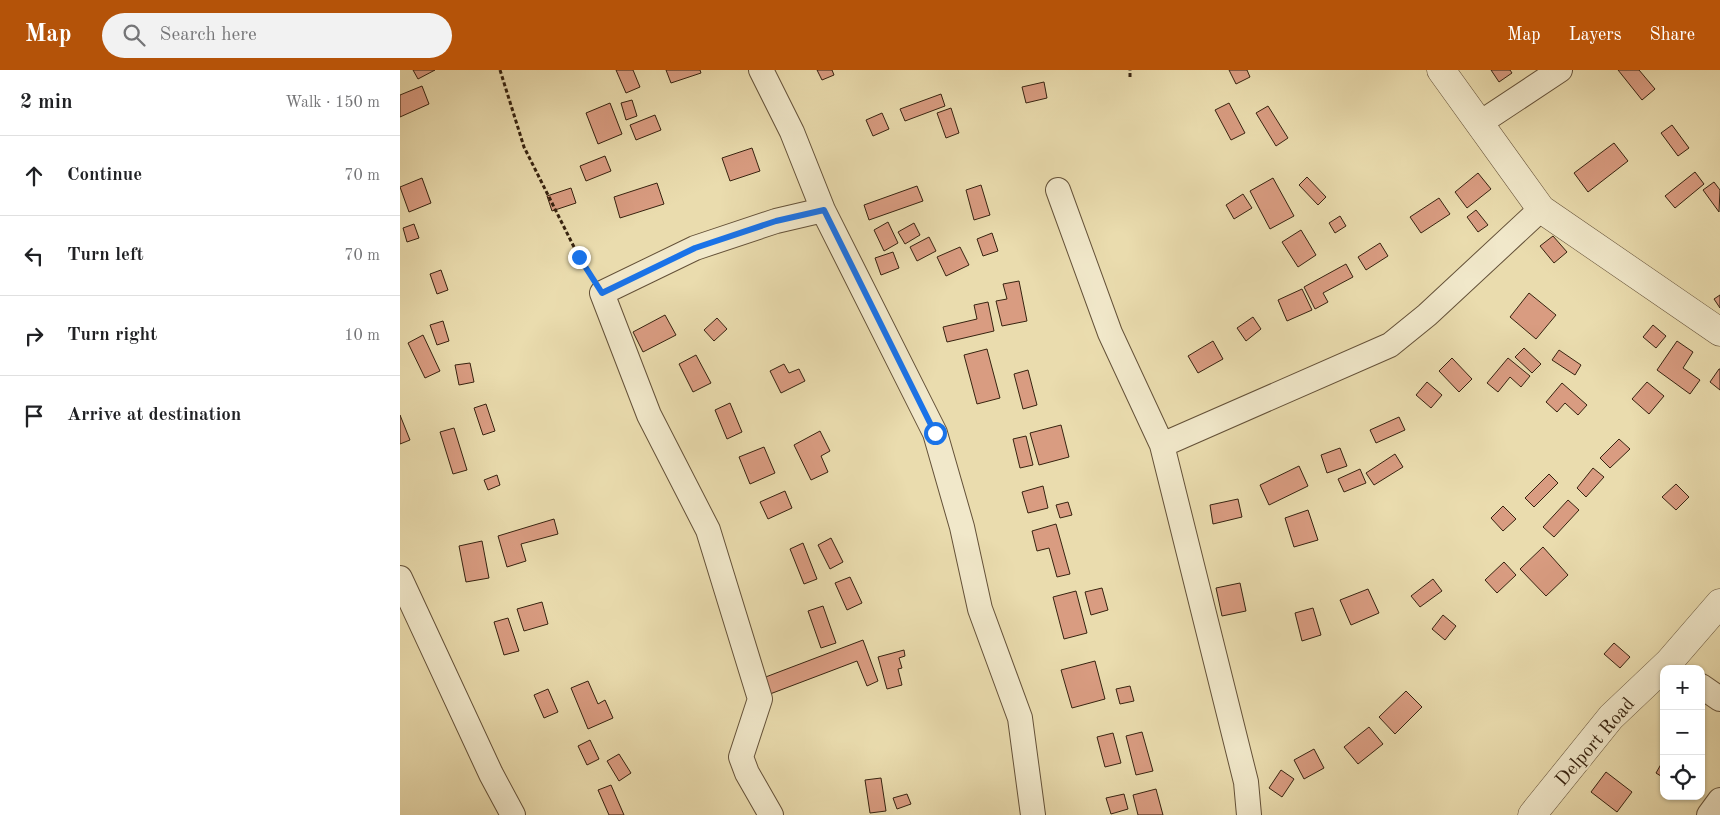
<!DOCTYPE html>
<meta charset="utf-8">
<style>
body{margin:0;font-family:"Old Standard TT",serif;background:#f2f2f2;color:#202124}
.controls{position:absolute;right:15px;bottom:15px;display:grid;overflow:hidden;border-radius:10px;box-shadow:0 1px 4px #0004}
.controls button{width:45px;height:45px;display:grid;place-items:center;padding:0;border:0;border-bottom:1px solid #e0e0e0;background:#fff;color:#202124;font:25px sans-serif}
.stop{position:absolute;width:15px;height:15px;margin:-11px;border:4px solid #1a73e8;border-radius:50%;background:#fff}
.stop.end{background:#1a73e8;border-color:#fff;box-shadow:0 1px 5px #0008}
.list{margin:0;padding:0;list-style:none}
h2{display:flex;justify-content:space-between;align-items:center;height:65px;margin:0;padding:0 20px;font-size:21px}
h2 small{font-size:16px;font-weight:400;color:#757577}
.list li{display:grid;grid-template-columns:32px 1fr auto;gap:15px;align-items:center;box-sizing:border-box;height:80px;padding:0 20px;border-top:1px solid #e0e0e0}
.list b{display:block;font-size:19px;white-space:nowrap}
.list em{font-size:16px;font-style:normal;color:#757577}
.icon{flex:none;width:28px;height:28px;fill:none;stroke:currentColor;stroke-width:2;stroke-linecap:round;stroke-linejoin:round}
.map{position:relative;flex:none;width:1320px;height:745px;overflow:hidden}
header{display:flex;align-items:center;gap:30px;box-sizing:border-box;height:70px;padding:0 25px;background:#b45309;color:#fff}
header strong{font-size:24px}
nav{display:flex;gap:28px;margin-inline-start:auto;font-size:18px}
.search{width:350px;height:45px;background:#f2f2f2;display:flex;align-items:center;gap:12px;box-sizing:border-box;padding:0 18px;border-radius:28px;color:#757577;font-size:19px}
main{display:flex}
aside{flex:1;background:#fff}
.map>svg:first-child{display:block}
</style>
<header>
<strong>Map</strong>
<div class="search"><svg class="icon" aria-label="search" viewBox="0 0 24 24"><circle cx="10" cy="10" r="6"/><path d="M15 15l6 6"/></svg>Search here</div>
<nav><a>Map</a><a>Layers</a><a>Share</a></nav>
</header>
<main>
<aside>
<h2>2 min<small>Walk · 150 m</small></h2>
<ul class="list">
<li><svg class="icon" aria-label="ahead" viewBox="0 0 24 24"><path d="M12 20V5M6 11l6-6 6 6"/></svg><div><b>Continue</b></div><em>70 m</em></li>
<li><svg class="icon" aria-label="left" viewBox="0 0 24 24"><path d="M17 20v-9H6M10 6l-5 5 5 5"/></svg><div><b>Turn left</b></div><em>70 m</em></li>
<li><svg class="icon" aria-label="right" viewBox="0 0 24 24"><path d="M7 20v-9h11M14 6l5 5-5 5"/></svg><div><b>Turn right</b></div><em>10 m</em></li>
<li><svg class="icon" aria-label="arrive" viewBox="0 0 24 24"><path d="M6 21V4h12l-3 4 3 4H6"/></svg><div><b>Arrive at destination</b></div></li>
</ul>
</aside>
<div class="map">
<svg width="1320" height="745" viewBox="0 0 1320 745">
<rect width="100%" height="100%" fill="#eadcae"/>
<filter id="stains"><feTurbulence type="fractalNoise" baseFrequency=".004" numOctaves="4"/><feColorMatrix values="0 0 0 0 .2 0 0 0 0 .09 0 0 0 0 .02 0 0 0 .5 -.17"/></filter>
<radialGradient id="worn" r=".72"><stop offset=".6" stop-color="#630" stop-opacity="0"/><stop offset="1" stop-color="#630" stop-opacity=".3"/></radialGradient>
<path fill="#d99c81" stroke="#372310" d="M 13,0 L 35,0 L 18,9 Z
M 216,0 L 233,0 L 240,17 L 226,23 Z
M 266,0 L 300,0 L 301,3 L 271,13 Z
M 417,0 L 432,0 L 434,5 L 422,10 Z
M 829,0 L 847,0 L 850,7 L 836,14 Z
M 1091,0 L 1110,0 L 1112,3 L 1099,12 Z
M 1218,0 L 1239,0 L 1255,19 L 1242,30 Z
M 644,12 L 647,28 L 626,33 L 622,17 Z
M 22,16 L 29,34 L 0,47 L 0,25 Z
M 541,24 L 545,36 L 505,51 L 500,39 Z
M 232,30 L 237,46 L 226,50 L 221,33 Z
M 210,33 L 222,64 L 198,74 L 186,43 Z
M 829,33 L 845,63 L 831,70 L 815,40 Z
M 868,36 L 888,68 L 876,76 L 856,43 Z
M 551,38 L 559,63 L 546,68 L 537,43 Z
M 482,43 L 489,59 L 473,66 L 466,50 Z
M 255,45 L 261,60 L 236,70 L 230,55 Z
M 1272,55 L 1289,78 L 1278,86 L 1261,63 Z
M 1214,73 L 1228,91 L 1188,122 L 1174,103 Z
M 352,78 L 360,101 L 330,111 L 322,88 Z
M 205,86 L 211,101 L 186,111 L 180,96 Z
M 1295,102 L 1304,114 L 1275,138 L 1265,126 Z
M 1078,103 L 1091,119 L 1067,138 L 1055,122 Z
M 907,107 L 926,127 L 918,135 L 899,115 Z
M 22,108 L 31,133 L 9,142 L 0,117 Z
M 873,108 L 894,146 L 870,159 L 850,121 Z
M 1314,112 L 1320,120 L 1319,142 L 1303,120 Z
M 257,113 L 264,134 L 220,148 L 214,127 Z
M 581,115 L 590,145 L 574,150 L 566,120 Z
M 517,116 L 523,131 L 469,150 L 464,135 Z
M 171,118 L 176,133 L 152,141 L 147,126 Z
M 843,124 L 852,138 L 834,149 L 826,135 Z
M 1039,128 L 1050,144 L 1021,163 L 1010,147 Z
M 1076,140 L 1088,155 L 1078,162 L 1067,147 Z
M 940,146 L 946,156 L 935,163 L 929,153 Z
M 488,152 L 498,173 L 484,181 L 474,160 Z
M 514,153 L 520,165 L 505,174 L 498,162 Z
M 14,154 L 19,168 L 7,172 L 3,158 Z
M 901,160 L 916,185 L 898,197 L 882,172 Z
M 592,163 L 598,181 L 583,186 L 577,169 Z
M 1153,166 L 1167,182 L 1154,193 L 1140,176 Z
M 529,167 L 536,181 L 517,191 L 510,177 Z
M 980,173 L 988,186 L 966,200 L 958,187 Z
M 560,177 L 569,195 L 546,206 L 537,187 Z
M 493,182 L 499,198 L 481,205 L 475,188 Z
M 946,194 L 953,207 L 923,223 L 928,232 L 915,239 L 904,217 Z
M 41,200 L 48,220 L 37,224 L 30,204 Z
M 619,211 L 627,251 L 602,256 L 596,231 L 607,229 L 603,214 Z
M 902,219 L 912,240 L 887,251 L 878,230 Z
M 1129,223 L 1156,245 L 1136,269 L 1110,247 Z
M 1320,225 L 1320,238 L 1314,229 Z
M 588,232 L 594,261 L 547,272 L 543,257 L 577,249 L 574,235 Z
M 265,245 L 276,265 L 243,282 L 233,262 Z
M 853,247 L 861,259 L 846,271 L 837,258 Z
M 317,248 L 327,259 L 314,271 L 304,260 Z
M 43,251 L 49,271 L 37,275 L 30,255 Z
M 1253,255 L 1266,266 L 1256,278 L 1243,267 Z
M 23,265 L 40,301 L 25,308 L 8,273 Z
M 813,271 L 823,289 L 798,303 L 788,286 Z
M 1277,271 L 1293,282 L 1283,298 L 1300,310 L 1290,324 L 1257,300 Z
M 1124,278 L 1141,294 L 1132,303 L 1115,287 Z
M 587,279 L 600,328 L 577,334 L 564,285 Z
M 1159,280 L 1181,295 L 1175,305 L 1152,290 Z
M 296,285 L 311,313 L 293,322 L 279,294 Z
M 1052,288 L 1072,309 L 1059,322 L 1039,301 Z
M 1108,288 L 1130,306 L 1121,317 L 1110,307 L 1098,322 L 1087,313 Z
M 70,293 L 74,312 L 59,315 L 55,295 Z
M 384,294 L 389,303 L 399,299 L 405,311 L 381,323 L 370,301 Z
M 1319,299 L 1320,299 L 1320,320 L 1310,312 Z
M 628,300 L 637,335 L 623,339 L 614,304 Z
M 1027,312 L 1042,325 L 1031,338 L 1016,325 Z
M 1247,312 L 1264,326 L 1249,344 L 1232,329 Z
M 1162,313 L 1187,335 L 1178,345 L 1165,333 L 1157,342 L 1146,332 Z
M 330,333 L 342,362 L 327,369 L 315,340 Z
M 86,334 L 95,361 L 83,365 L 74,338 Z
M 0,345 L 10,370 L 0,374 Z
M 999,347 L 1005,360 L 976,373 L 970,360 Z
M 661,355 L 669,387 L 639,395 L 630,363 Z
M 54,358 L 67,400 L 53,404 L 40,362 Z
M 420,361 L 430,381 L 421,386 L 428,402 L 411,410 L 394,375 Z
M 626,366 L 633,395 L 620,398 L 613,369 Z
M 1219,369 L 1230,379 L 1210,398 L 1200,388 Z
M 364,377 L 375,403 L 350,414 L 339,387 Z
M 940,378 L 947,396 L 927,403 L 921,385 Z
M 995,384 L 1003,397 L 974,415 L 966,403 Z
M 899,396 L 908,416 L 869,435 L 860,415 Z
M 1193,398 L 1204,407 L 1186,427 L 1177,418 Z
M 960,399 L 966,413 L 944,422 L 938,409 Z
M 1149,404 L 1158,413 L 1134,437 L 1125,428 Z
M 97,405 L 100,415 L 88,420 L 84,410 Z
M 1276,414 L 1289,427 L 1276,440 L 1262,427 Z
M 643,416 L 648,438 L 628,443 L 622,422 Z
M 385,421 L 392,438 L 368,449 L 360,432 Z
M 838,429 L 842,447 L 813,454 L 810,435 Z
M 1168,430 L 1179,440 L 1154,467 L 1143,457 Z
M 668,432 L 672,445 L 660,448 L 656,435 Z
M 1103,436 L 1116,449 L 1103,461 L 1091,448 Z
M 908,440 L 918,470 L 894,477 L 885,448 Z
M 154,449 L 158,464 L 121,474 L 126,491 L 107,497 L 98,466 Z
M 656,454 L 670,504 L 657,507 L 649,478 L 637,481 L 632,461 Z
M 431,468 L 443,492 L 430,499 L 418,475 Z
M 82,471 L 89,508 L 66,512 L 59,476 Z
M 403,473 L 417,509 L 404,514 L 390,479 Z
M 1143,477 L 1168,505 L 1146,526 L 1120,499 Z
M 1104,492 L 1116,505 L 1097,523 L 1085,510 Z
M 450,507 L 462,533 L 447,540 L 435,513 Z
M 1033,509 L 1042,521 L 1020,537 L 1011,526 Z
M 840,513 L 846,541 L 822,546 L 816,518 Z
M 702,518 L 708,540 L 691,545 L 685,522 Z
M 968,519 L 979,543 L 951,555 L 940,530 Z
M 676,521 L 687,563 L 664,569 L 653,527 Z
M 142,532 L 148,554 L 124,561 L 117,539 Z
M 423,536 L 436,573 L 421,578 L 408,541 Z
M 913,538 L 921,565 L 902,571 L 895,543 Z
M 1043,545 L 1056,556 L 1045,570 L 1032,559 Z
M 108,548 L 119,581 L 104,585 L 94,552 Z
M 463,570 L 478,611 L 467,616 L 457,591 L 370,624 L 363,608 Z
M 1214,573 L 1230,587 L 1220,598 L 1204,584 Z
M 504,580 L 505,586 L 499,588 L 502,598 L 498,599 L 502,615 L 487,619 L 478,587 Z
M 695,591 L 705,629 L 672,638 L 661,600 Z
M 188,611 L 198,634 L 205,630 L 213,648 L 188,659 L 171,618 Z
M 730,616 L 734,631 L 720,634 L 716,619 Z
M 148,619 L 158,642 L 144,648 L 134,625 Z
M 1006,621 L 1022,637 L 995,664 L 979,647 Z
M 969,657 L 983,674 L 958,694 L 944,677 Z
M 742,662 L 753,701 L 736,705 L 726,666 Z
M 713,663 L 721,693 L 705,697 L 697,667 Z
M 190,670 L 199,689 L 187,695 L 178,676 Z
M 914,679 L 924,698 L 904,709 L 894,690 Z
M 219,684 L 231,703 L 219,711 L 207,691 Z
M 1264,689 L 1264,708 L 1256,703 Z
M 881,700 L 894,709 L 882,727 L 869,718 Z
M 1206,702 L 1232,722 L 1217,742 L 1191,722 Z
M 481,708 L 486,741 L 470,743 L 465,710 Z
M 211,715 L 224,745 L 209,745 L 198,720 Z
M 756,719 L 763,745 L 738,745 L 733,725 Z
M 507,724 L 511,734 L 497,739 L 493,728 Z
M 724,724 L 728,739 L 711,744 L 706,728 Z"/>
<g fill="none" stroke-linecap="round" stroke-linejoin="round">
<g stroke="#645138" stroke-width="26">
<path id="minor" d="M 361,0 L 392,62 L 423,140 L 535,363 L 562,457 L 580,539 L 620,648 L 633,745
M 1080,53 L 1160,0
M 658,120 L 710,263 L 762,375 L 846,712 L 849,745
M 762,375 L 990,275 L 1027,245 L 1141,139
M 0,508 L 91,704 L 113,745
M 1301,616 L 1320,629
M 371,745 L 347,703 L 341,687 L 360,629 L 308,460 L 249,345 L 202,223 L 295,178 L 376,151 L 423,140
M 1309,745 L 1320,730"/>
</g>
<g stroke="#645138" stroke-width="29">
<path id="tertiary" d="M 1041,0 L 1141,139 L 1320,262
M 1132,745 L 1211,647 L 1269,592 L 1320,533"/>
</g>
<path stroke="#372310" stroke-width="3" stroke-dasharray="4 2.5" stroke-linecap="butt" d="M 100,0 L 124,77 L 179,187 L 189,204
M 730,7 L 730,0"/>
<use href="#minor" stroke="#f1e8ca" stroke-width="24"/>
<use href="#tertiary" stroke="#f1e8ca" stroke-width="28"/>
</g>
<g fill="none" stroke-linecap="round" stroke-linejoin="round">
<path stroke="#1a73e8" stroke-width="6" d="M 179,187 L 202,223 L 295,178 L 376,151 L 424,140 L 535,363"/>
</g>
<g text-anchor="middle" stroke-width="4" stroke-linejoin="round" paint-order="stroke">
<g font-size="19" fill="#372310" stroke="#f1e8ca">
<text transform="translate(1194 671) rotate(-49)" y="7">Delport Road</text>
</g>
</g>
<rect width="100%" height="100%" filter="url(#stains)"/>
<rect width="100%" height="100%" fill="url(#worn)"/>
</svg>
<div class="controls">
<button>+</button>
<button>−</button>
<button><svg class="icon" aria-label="locate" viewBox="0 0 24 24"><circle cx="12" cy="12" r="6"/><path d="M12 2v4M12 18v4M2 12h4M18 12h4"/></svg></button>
</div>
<div class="stop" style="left:535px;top:363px"></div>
<div class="stop end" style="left:179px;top:187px"></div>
</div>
</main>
